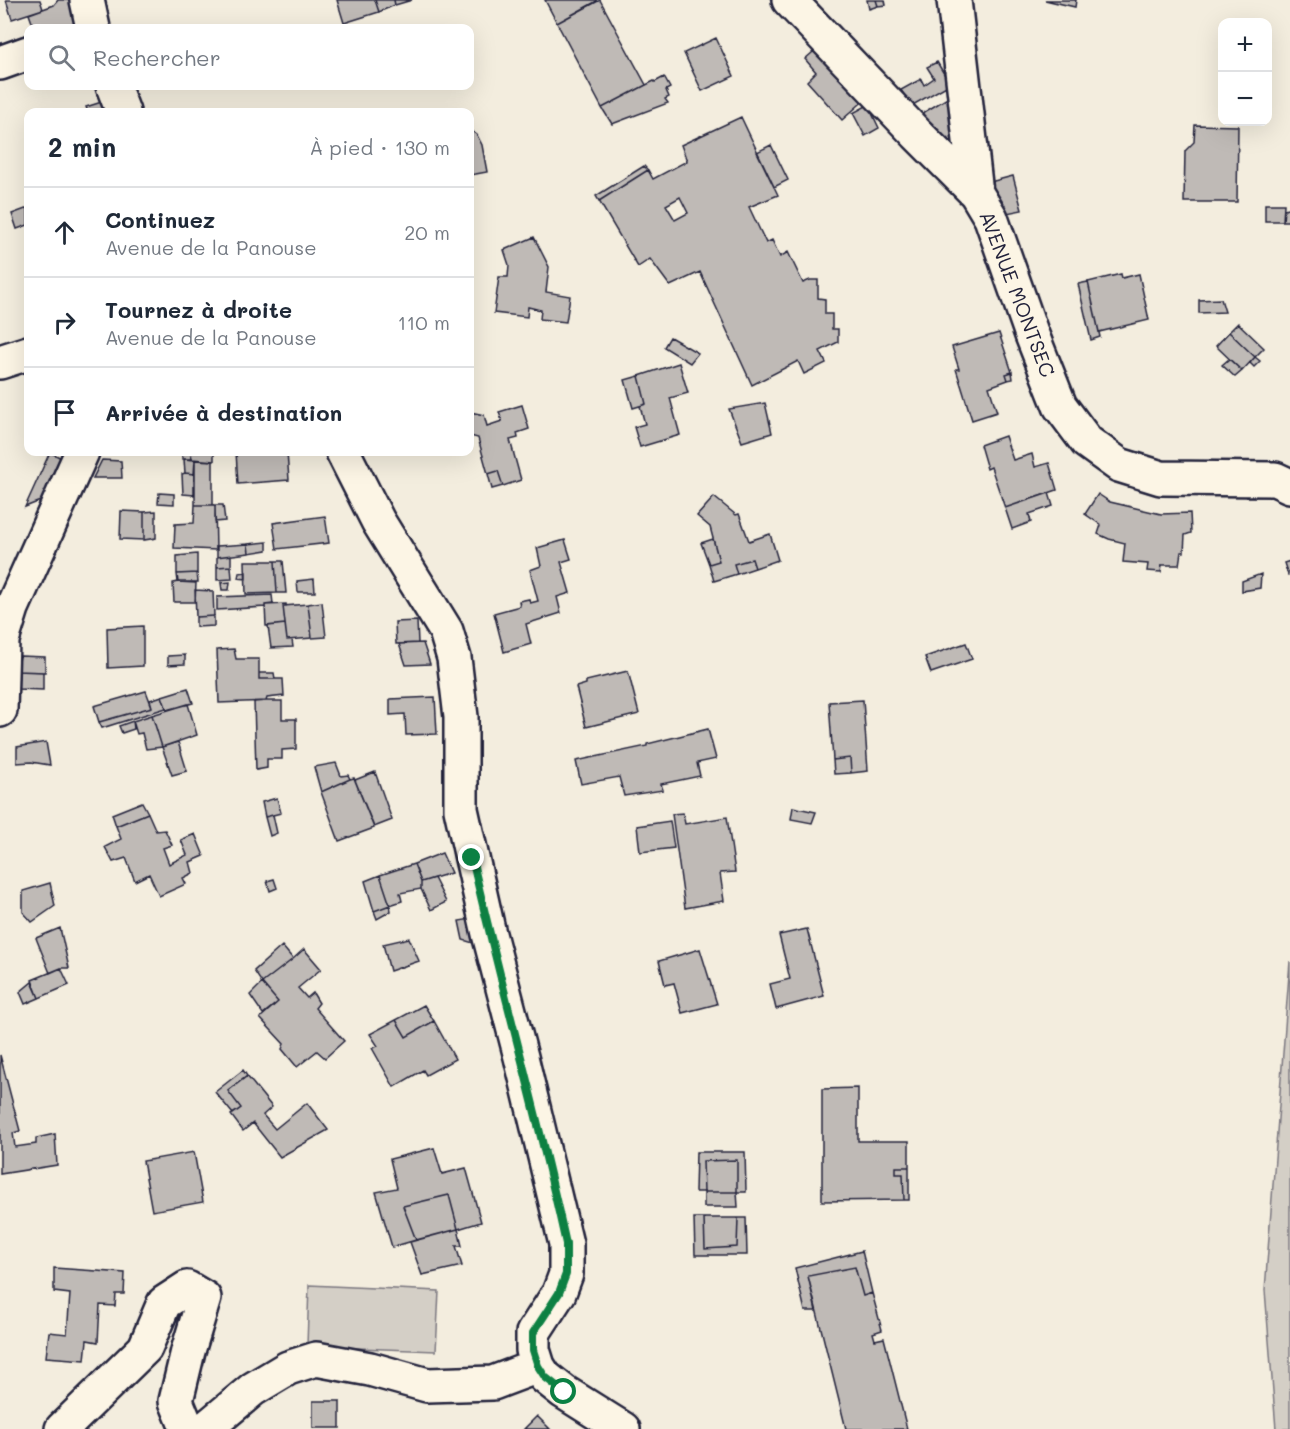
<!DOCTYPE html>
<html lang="fr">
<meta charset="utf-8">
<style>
body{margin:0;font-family:Mali,sans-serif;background:#f2f2f3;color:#1f2937}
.controls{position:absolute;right:18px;top:18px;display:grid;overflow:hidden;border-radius:12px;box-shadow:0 6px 24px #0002}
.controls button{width:54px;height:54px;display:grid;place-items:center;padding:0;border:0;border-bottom:2px solid #e0e1e3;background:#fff;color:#1f2937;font:30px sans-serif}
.stop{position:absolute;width:18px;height:18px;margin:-14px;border:4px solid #0b8043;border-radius:50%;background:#fff}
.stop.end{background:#0b8043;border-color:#fff;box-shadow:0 2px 6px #0008}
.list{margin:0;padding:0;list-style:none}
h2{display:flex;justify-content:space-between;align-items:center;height:78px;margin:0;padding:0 24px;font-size:26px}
h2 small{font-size:20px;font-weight:400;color:#747a83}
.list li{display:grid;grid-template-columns:39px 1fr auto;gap:18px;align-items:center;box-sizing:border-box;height:90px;padding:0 24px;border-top:2px solid #e0e1e3}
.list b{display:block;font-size:22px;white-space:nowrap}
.list p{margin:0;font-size:20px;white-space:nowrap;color:#747a83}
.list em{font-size:20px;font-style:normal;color:#747a83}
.icon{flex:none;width:33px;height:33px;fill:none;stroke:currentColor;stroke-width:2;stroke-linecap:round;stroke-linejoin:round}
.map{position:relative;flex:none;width:1290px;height:1429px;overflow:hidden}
.search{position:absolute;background:#fff;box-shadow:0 6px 24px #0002;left:24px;top:24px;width:450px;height:66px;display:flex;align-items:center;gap:15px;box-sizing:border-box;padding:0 21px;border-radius:12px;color:#747a83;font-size:22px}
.panel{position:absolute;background:#fff;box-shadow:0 6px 24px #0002;left:24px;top:108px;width:450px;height:348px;border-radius:12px}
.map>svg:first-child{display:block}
</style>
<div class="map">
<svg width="1290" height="1429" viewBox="0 0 1290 1429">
<rect width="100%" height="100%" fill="#f3edde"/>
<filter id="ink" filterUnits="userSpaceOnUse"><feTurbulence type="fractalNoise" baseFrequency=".0167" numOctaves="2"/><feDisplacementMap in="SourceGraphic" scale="12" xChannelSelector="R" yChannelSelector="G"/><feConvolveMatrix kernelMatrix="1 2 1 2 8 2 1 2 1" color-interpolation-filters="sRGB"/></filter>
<g filter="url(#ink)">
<path fill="#d4cfc6" stroke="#7b7880" stroke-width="1.5" d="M 1290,961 L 1290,1429 L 1276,1429 L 1265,1290 Z
M 309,1285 L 439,1291 L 436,1351 L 307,1346 Z"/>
<path fill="#bfbab6" stroke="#22223b" stroke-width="1.5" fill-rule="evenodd" d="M 6,0 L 40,0 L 43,9 L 12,19 Z
M 58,0 L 80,0 L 86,21 L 69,28 L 34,28 L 29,14 L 54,5 Z
M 337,0 L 375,0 L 379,12 L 344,23 Z
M 375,0 L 394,0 L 395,5 L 379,12 Z
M 394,0 L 412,0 L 395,5 Z
M 545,0 L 596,0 L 597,1 L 557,23 Z
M 600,0 L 646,85 L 602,108 L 557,23 Z
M 867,0 L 876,0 L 878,6 L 869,9 Z
M 876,0 L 885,0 L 886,5 L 878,6 Z
M 1045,0 L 1076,0 L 1075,7 Z
M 716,38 L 734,76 L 702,91 L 684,53 Z
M 820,46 L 868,97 L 842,120 L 807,81 L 816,72 L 805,59 Z
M 937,62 L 950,84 L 911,106 L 901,90 L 921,79 L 924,85 L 934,78 L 927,67 Z
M 664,77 L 670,88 L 666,90 L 669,97 L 665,99 L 668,103 L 612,124 L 602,108 L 646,85 L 654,81 L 655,82 Z
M 954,94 L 961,142 L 946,154 L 913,119 Z
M 111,99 L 115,112 L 88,112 L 86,107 Z
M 868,105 L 879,128 L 865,136 L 853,113 Z
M 741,117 L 778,195 L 749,207 L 766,243 L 772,240 L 780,257 L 788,252 L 803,283 L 810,280 L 818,280 L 818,298 L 825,299 L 825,314 L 832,314 L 832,329 L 838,329 L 838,342 L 820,351 L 826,363 L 804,374 L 798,361 L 752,385 L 700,272 L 670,286 L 650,259 L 638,267 L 599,201 L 648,170 L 653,179 L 687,161 L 681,145 ZM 680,197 L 688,213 L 675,220 L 666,205 Z
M 1195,125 L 1238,126 L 1237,202 L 1184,202 L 1185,151 L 1194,142 Z
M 470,130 L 477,135 L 482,145 L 487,172 L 470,175 Z
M 771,145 L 788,180 L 774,187 L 757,152 Z
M 644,166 L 648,170 L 599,201 L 596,196 Z
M 1013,176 L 1022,210 L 1002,214 L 994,196 L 990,182 Z
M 1265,204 L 1284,204 L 1283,221 L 1265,221 Z
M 28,208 L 28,225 L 17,229 L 12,214 Z
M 1290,208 L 1290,221 L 1283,221 L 1284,209 Z
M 534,237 L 549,267 L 546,292 L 570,296 L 566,322 L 540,319 L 541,310 L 528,307 L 527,317 L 494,313 L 499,277 L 508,277 L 509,265 L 504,250 Z
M 1121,274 L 1122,278 L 1139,274 L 1149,320 L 1099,332 L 1088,282 Z
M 1088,282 L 1100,337 L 1091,340 L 1078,284 Z
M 1221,299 L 1225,312 L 1199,313 L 1199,300 Z
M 1238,323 L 1264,348 L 1255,357 L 1229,332 Z
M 1229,332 L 1255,357 L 1242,371 L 1216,346 Z
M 999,333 L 1012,372 L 1006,374 L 1008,380 L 989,387 L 997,412 L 972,420 L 956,369 L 959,369 L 952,347 Z
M 670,337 L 698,353 L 690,363 L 664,347 Z
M 1255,357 L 1260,361 L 1254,367 L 1250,363 Z
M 1229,359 L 1242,371 L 1235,377 L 1222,365 Z
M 679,363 L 688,393 L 670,398 L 680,435 L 640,447 L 634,427 L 645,424 L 640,406 L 646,404 L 639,376 Z
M 1012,372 L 1013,379 L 1008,380 L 1006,374 Z
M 639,376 L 646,404 L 633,408 L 625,380 Z
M 765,403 L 772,433 L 742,442 L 729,409 Z
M 522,405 L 529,429 L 517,433 L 518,438 L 510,440 L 521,480 L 503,486 L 498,471 L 488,474 L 478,438 L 470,436 L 470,412 L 484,415 L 487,426 L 502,421 L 499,412 Z
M 1005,436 L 1013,460 L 1032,454 L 1035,467 L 1049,463 L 1057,490 L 1005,508 L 991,467 L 987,469 L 980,445 Z
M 50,452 L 69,462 L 53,496 L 25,507 Z
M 182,452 L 191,452 L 192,459 L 182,459 Z
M 191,452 L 214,452 L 214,461 L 192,459 Z
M 236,452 L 287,452 L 289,480 L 238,484 Z
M 184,459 L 195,460 L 194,474 L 185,473 Z
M 102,460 L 121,461 L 122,478 L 93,478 Z
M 195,460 L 213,461 L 213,505 L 195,505 Z
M 498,471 L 503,486 L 492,489 L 488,474 Z
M 185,473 L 194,474 L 194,495 L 183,494 L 182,474 Z
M 159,493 L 174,494 L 174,504 L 158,503 Z
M 1049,493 L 1053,506 L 1029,514 L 1031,522 L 1012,529 L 1005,508 Z
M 1098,494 L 1110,502 L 1161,514 L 1190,513 L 1191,533 L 1185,535 L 1184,552 L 1181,552 L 1179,565 L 1162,565 L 1161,572 L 1147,571 L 1148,564 L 1123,562 L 1125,543 L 1109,539 L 1098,534 L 1101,525 L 1085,514 Z
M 714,497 L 736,515 L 739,514 L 749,541 L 770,534 L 778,560 L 755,568 L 752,559 L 734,564 L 737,574 L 714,581 L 709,564 L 719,561 L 710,527 L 697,516 Z
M 195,505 L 215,505 L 216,550 L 174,548 L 175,524 L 194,523 Z
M 215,505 L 223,505 L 225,521 L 215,522 Z
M 121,511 L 144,512 L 144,540 L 120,539 Z
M 156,511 L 156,538 L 144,540 L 144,512 Z
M 325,516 L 329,543 L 277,549 L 273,523 Z
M 713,539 L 719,561 L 709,564 L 701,543 Z
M 565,540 L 571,559 L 561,562 L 570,593 L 557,597 L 561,613 L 526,624 L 531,644 L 504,652 L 494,613 L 520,606 L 519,601 L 529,599 L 530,603 L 538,601 L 530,570 L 541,566 L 537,548 Z
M 267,542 L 267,550 L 249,553 L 248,544 Z
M 248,544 L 249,553 L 217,557 L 217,546 Z
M 197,554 L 197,573 L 177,574 L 177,556 Z
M 231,555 L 231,566 L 217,567 L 217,557 Z
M 752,559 L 755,568 L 737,574 L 734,564 Z
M 245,561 L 275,561 L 277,593 L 246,594 Z
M 275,561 L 283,561 L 286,593 L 277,593 Z
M 1290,561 L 1290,574 L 1288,575 L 1284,563 Z
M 231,566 L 232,579 L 217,580 L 217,567 Z
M 246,572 L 246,579 L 238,578 L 239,573 Z
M 197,573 L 198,582 L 178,582 L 177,574 Z
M 1261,574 L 1260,588 L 1242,591 L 1242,581 Z
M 314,579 L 315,592 L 298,592 L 297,581 Z
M 178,582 L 196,583 L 195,602 L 174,602 L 173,583 Z
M 230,582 L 229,590 L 222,590 L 221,583 Z
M 195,590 L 213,591 L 214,616 L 196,617 Z
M 272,595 L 273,604 L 265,605 L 265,607 L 217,610 L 217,597 Z
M 322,602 L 326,637 L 312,638 L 308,604 Z
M 286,604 L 286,606 L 283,606 L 285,624 L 266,626 L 265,605 Z
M 308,604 L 312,638 L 287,640 L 283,606 Z
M 214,616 L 214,626 L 196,627 L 196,617 Z
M 417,621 L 418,643 L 396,644 L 395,622 Z
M 285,624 L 287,640 L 292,640 L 293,647 L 271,648 L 268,626 Z
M 143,626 L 143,666 L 108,668 L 107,628 Z
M 423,643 L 430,664 L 406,665 L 399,644 Z
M 966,643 L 972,659 L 931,673 L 925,657 Z
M 234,649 L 236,659 L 259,659 L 259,679 L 283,679 L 284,696 L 267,698 L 266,701 L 219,703 L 217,650 Z
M 185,655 L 185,664 L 168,665 L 168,656 Z
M 20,656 L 45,657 L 45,672 L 17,671 Z
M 17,671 L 43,672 L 43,690 L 17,689 Z
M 628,671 L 639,714 L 586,727 L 576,687 L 586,684 L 586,681 Z
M 259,673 L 274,673 L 275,679 L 259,679 Z
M 188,688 L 193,703 L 167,710 L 162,696 Z
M 146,691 L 152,707 L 99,722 L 94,706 Z
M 162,696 L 166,708 L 102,728 L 99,722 L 152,707 L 150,700 Z
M 435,697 L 437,734 L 406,735 L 405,714 L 390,715 L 390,699 Z
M 863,700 L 868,771 L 851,773 L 850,758 L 833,760 L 829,702 Z
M 266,701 L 282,701 L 282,719 L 296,719 L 296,749 L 282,750 L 282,759 L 267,759 L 267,768 L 256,770 L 254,702 Z
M 188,704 L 197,735 L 162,747 L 152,715 Z
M 152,715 L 162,747 L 146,749 L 142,733 L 137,734 L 133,721 Z
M 133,721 L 134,729 L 122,733 L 119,726 Z
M 708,729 L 716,759 L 697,763 L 700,776 L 661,784 L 663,790 L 624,796 L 619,777 L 581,784 L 576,761 L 647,746 L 647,744 Z
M 46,742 L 50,765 L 31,762 L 17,763 L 17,747 Z
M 178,742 L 187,771 L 172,775 L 162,747 Z
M 850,758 L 851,773 L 834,774 L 833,760 Z
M 336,763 L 341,776 L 348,775 L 350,779 L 321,792 L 314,767 Z
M 375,772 L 392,820 L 374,827 L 355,780 Z
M 354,778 L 374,828 L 339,841 L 321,792 L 350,779 Z
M 277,798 L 281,813 L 265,817 L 262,802 Z
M 142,802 L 148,813 L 116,826 L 112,814 Z
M 793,807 L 816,812 L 812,823 L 791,819 Z
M 148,813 L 156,831 L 165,830 L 172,845 L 163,848 L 169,864 L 187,855 L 181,840 L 195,834 L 204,856 L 190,862 L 193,873 L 183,878 L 186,884 L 159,896 L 149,874 L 135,881 L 126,858 L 113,862 L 105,847 L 121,839 L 116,826 Z
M 683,813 L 685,824 L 727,817 L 735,872 L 720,873 L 724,901 L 685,908 L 672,814 Z
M 273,815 L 277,833 L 270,836 L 265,817 Z
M 670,821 L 674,848 L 640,852 L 637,826 Z
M 442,853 L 451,873 L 421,882 L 414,864 Z
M 414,864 L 421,882 L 421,889 L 400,893 L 402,901 L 390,905 L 380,875 Z
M 380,875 L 390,905 L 374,911 L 365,881 Z
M 434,878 L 446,902 L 431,910 L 421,889 L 421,882 Z
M 274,879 L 277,888 L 270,891 L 267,881 Z
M 50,883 L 55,906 L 32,922 L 23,912 L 23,891 Z
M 390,905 L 391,911 L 377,919 L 374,911 Z
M 477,918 L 483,946 L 463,940 L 459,921 Z
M 60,928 L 69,968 L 61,968 L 50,973 L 36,938 Z
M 807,929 L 824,996 L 776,1009 L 770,984 L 790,979 L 779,935 Z
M 409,938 L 419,961 L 390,971 L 383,944 Z
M 282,946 L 293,959 L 262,983 L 254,971 Z
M 304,949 L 321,969 L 298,988 L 307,998 L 313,993 L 319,1003 L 315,1008 L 344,1041 L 325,1058 L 317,1051 L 297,1067 L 282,1049 L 284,1044 L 260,1018 L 278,1002 L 262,983 L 293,959 Z
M 700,949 L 717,1004 L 682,1013 L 674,983 L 665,985 L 659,961 Z
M 61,968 L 69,985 L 39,998 L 32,980 Z
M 32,982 L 39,998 L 25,1004 L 20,992 Z
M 262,983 L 278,1002 L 263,1014 L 250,995 Z
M 424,1005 L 434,1021 L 406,1037 L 396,1020 Z
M 396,1020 L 406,1037 L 434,1021 L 455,1059 L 426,1075 L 423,1070 L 394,1087 L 372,1048 L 378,1046 L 370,1034 Z
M 0,1055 L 20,1131 L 13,1133 L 15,1147 L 36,1144 L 36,1138 L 55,1134 L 57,1165 L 0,1174 Z
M 243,1070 L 247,1076 L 228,1091 L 241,1108 L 233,1114 L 215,1092 Z
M 247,1076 L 272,1107 L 263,1115 L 275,1129 L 307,1103 L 328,1130 L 280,1157 L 253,1123 L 243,1131 L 231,1115 L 241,1108 L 228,1091 Z
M 858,1088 L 858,1141 L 909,1141 L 909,1167 L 896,1167 L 896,1174 L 903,1174 L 904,1200 L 822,1201 L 822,1089 Z
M 434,1148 L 442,1174 L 466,1168 L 481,1222 L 458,1229 L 449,1195 L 403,1206 L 416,1240 L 392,1247 L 376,1192 L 397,1188 L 390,1159 Z
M 194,1152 L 203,1202 L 152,1211 L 143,1161 Z
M 696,1152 L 745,1152 L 746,1192 L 737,1192 L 737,1160 L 703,1161 L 704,1192 L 695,1192 Z
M 737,1160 L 737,1192 L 704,1192 L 703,1161 Z
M 896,1167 L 909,1167 L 909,1200 L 904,1200 L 903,1174 L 896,1174 Z
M 704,1192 L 737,1192 L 738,1207 L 704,1207 Z
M 449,1195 L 458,1229 L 416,1240 L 403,1206 Z
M 694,1218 L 704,1218 L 705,1249 L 737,1247 L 738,1218 L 746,1218 L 747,1255 L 695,1255 Z
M 704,1218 L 738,1218 L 737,1247 L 705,1249 Z
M 458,1229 L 462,1246 L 456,1246 L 462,1266 L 422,1275 L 410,1242 Z
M 862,1251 L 872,1293 L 863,1296 L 855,1267 L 808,1276 L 816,1311 L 805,1311 L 795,1268 Z
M 855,1267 L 863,1296 L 872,1293 L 882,1330 L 873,1333 L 875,1340 L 884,1338 L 907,1429 L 846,1429 L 808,1276 Z
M 54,1268 L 125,1273 L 124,1294 L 116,1294 L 115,1306 L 100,1305 L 98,1342 L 87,1340 L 85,1360 L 46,1357 L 49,1332 L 67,1334 L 70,1294 L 54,1292 Z
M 313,1401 L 340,1401 L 340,1428 L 313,1428 Z
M 537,1416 L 550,1429 L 524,1429 Z"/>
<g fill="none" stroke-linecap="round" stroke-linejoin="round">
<g stroke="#22223b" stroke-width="38">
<path id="minor" d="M 87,0 L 93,28
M 789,0 L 917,134 L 976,193 L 991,218 L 1032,335 L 1060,406 L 1087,442 L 1119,465 L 1161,478 L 1275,479 L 1290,486
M 954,0 L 976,193
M 0,63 L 28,53
M 113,86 L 123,112
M 0,362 L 28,353
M 343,452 L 378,521 L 446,631 L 454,658 L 461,717 L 461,809 L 489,934 L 521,1057 L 566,1244 L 566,1274 L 559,1293 L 533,1333 L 533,1350 L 538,1366 L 545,1377 L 564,1392 L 623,1429
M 0,710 L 2,640 L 12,608 L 82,452
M 62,1429 L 145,1348 L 164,1303 L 187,1288 L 204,1298 L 188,1351 L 176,1401 L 187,1428 L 190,1429
M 205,1429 L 253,1389 L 288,1368 L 316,1359 L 370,1369 L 427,1385 L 493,1383 L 538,1366"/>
</g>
<use href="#minor" stroke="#fcf5e5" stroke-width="33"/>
</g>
</g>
<g fill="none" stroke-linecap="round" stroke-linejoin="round" filter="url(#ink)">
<path stroke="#0b8043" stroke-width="8" d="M 472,858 C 501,987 538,1114 566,1244 L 566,1274 L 559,1293 L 533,1333 L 533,1350 L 538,1366 L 545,1377 L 564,1392"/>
</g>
<g text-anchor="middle" stroke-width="6" stroke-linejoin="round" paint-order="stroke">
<g font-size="20" fill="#22223b" stroke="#fcf5e5">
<text transform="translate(1017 294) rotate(69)" y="7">AVENUE MONTSEC</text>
</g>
</g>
</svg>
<div class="controls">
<button>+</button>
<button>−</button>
</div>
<div class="stop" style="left:564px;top:1392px"></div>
<div class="stop end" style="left:472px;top:858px"></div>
<div class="search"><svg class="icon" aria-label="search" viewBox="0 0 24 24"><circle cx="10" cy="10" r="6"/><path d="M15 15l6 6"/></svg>Rechercher</div>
<section class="panel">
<h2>2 min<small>À pied · 130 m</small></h2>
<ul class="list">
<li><svg class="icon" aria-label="ahead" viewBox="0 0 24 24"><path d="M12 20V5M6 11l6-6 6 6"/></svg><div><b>Continuez</b><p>Avenue de la Panouse</p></div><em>20 m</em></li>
<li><svg class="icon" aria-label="right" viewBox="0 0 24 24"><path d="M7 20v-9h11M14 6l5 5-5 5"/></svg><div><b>Tournez à droite</b><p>Avenue de la Panouse</p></div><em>110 m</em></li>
<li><svg class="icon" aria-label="arrive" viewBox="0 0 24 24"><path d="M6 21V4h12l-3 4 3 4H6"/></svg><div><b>Arrivée à destination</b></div></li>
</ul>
</section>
</div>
